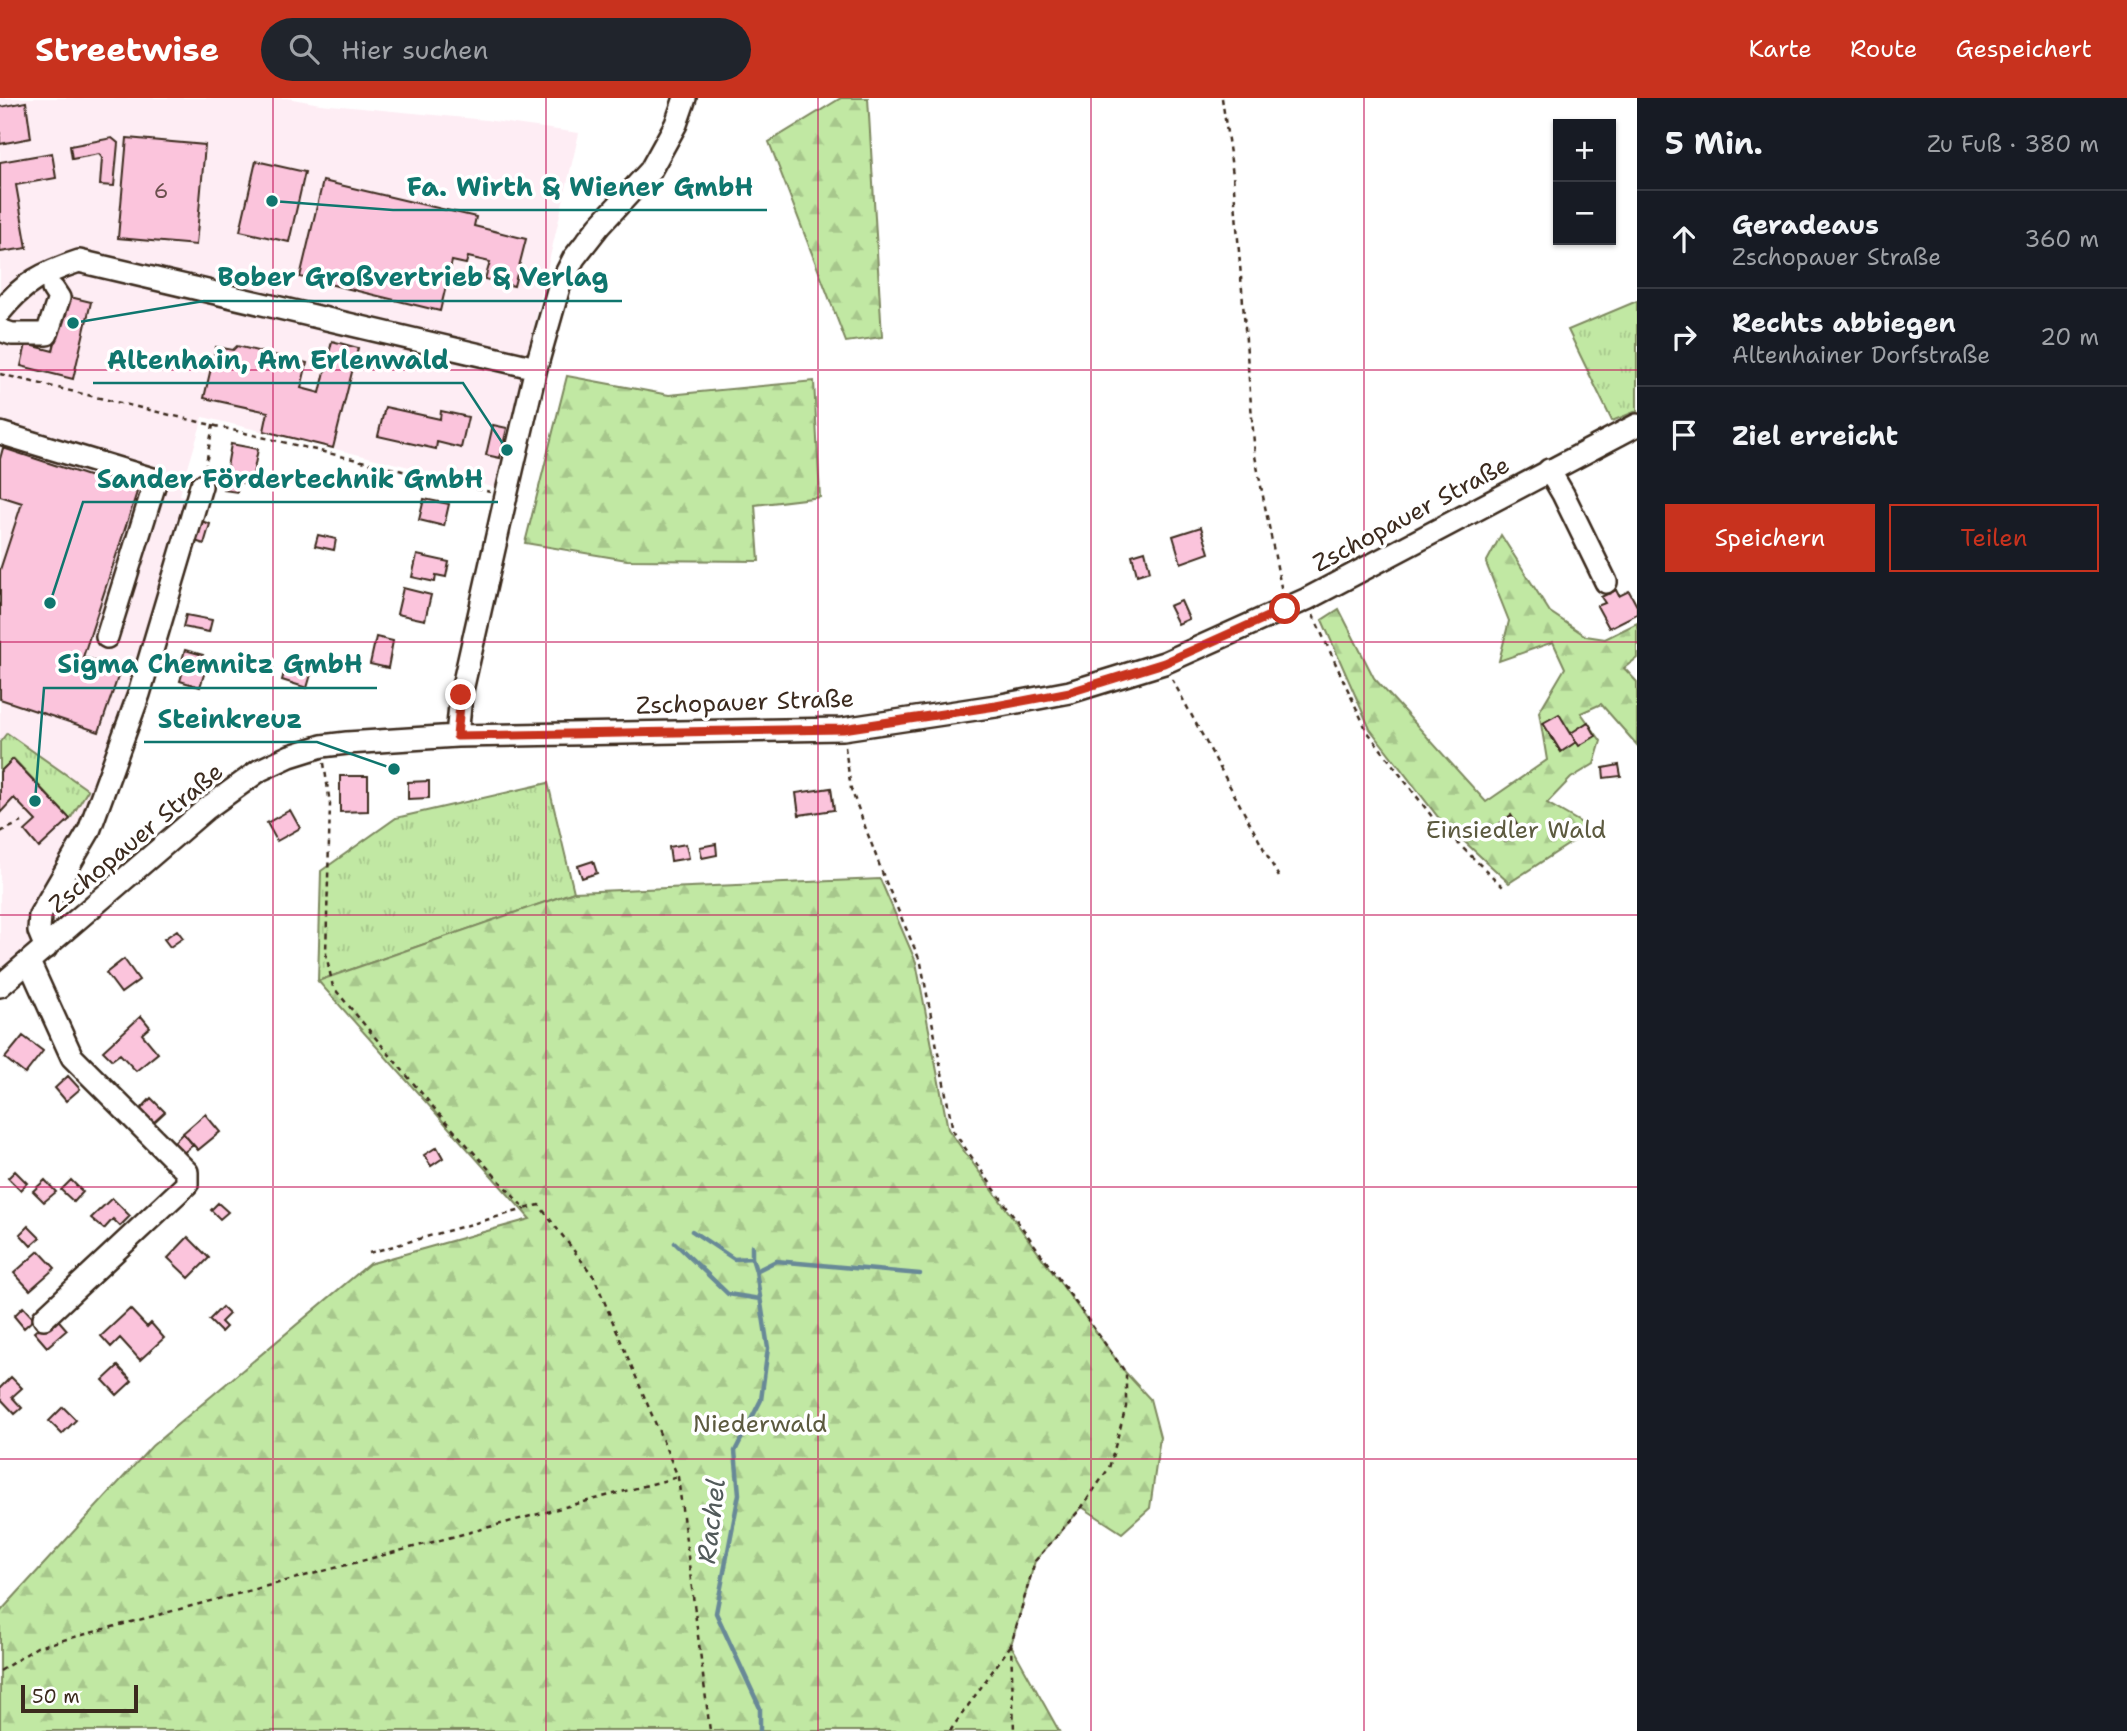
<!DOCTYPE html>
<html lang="de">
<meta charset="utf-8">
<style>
body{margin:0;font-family:"Shantell Sans",sans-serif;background:#20242c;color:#f1f3f6}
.controls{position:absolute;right:21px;top:21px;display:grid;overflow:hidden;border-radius:0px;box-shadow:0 2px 5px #0004}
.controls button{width:63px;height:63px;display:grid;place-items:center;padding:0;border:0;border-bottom:2px solid #363941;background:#171b24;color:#f1f3f6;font:35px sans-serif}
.scale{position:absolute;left:21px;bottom:18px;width:117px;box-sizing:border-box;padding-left:7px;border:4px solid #3b2a1e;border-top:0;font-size:19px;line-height:24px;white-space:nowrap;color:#3b2a1e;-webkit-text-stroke:5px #fff;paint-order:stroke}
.stop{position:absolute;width:21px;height:21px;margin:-16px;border:5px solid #c8321e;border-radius:50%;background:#fff}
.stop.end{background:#c8321e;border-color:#fff;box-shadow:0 2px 7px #0008}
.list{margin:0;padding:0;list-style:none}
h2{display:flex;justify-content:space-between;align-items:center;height:91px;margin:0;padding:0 28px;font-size:30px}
h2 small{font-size:23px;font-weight:400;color:#9ea1a6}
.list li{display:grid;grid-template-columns:46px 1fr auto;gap:21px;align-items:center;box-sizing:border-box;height:98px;padding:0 28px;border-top:2px solid #363941}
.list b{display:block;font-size:26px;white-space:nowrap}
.list p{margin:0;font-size:23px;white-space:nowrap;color:#9ea1a6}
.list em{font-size:23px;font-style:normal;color:#9ea1a6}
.actions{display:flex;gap:14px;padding:21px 28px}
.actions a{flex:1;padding:16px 0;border:2px solid #c8321e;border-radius:0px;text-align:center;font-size:24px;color:#c8321e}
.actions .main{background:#c8321e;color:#fff}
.icon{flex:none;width:38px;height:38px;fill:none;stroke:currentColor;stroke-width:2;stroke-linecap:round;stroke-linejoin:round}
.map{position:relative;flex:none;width:1637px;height:1633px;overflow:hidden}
header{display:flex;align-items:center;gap:42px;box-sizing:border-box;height:98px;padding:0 35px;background:#c8321e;color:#fff}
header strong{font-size:33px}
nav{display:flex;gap:38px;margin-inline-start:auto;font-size:24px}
.search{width:490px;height:63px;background:#20242c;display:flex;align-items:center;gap:18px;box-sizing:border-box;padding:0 24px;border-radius:38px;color:#9ea1a6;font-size:26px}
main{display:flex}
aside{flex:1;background:#171b24}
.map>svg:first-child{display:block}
</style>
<header>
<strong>Streetwise</strong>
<div class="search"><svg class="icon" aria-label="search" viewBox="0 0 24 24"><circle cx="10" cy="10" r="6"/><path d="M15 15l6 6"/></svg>Hier suchen</div>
<nav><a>Karte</a><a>Route</a><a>Gespeichert</a></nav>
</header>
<main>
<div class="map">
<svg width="1637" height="1633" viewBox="0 0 1637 1633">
<defs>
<pattern id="grass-tufts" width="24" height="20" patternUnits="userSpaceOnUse" patternTransform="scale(1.75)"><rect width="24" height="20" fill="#c1e8a3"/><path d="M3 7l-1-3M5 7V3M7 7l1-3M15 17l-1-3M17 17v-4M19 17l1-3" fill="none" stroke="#a7c78c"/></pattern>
<pattern id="forest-firs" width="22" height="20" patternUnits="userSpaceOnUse" patternTransform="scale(1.75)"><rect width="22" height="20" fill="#c1e8a3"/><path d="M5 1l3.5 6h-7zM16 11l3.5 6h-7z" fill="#a7c78c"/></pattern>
</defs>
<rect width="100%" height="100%" fill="#fff"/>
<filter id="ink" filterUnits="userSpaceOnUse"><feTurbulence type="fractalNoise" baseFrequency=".0143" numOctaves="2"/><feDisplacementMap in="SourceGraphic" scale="14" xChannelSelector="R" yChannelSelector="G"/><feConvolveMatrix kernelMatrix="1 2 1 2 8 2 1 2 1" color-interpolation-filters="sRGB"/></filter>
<g filter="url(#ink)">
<path fill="#feedf4" d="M 0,0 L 287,0 L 320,6 L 486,22 L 579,35 L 496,390 L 203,319 L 180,397 L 189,400 L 84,728 L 35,845 L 0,873 Z"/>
<path fill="url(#grass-tufts)" stroke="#7e8960" stroke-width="2" d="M 1637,203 L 1637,313 L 1612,323 L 1568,232 Z
M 7,635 L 88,692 L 70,721 L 14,661 L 0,674 L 0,644 Z
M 548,685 L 574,794 L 318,883 L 321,773 L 396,720 Z"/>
<path fill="url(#forest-firs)" stroke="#7e8960" stroke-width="2" d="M 841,0 L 868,0 L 882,239 L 846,244 L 769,44 Z
M 567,278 L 669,297 L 814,283 L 820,399 L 755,407 L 759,463 L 627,462 L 525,445 Z
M 1501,437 L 1550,514 L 1586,538 L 1605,541 L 1637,525 L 1637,560 L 1624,570 L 1637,584 L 1637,647 L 1601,606 L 1581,615 L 1601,643 L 1594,666 L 1571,680 L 1547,705 L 1592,731 L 1509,785 L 1438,719 L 1370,631 L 1322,522 L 1339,511 L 1374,580 L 1486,704 L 1547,662 L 1539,614 L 1565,570 L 1553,544 L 1499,563 L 1509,523 L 1486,465 Z
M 880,781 L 916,864 L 948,1031 L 1126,1275 L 1150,1301 L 1160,1339 L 1150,1410 L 1122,1435 L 1082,1409 L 1035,1463 L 1011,1547 L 1059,1633 L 0,1633 L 0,1514 L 152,1348 L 369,1166 L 530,1121 L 318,883 L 574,794 Z"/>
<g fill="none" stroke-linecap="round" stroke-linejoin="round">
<path stroke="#688997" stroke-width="4.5" d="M 692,1133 L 734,1161 L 752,1160
M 675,1145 L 728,1196 L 760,1201
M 752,1148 L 752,1160 L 756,1173 L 768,1250 L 761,1302 L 735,1353 L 739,1396 L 716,1515 L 760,1610 L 760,1633
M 756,1173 L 776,1163 L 920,1176"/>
</g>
<path fill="#fbc4dc" stroke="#3b2a1e" stroke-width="2" d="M 26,4 L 31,40 L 0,46 L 0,9 Z
M 112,40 L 118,45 L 114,88 L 100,87 L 102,60 L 99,56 L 72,61 L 70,48 Z
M 127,40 L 205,47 L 196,147 L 118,140 Z
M 52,55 L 56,80 L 16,87 L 27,150 L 0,154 L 0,64 Z
M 256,63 L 305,74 L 289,144 L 240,133 Z
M 323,83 L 476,119 L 474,128 L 526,141 L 514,188 L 485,181 L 490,164 L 468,159 L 466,166 L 452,163 L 440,213 L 300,179 Z
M 66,198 L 91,204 L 73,281 L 21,268 L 26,246 L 53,253 Z
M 332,243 L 358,250 L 333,350 L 264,333 L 268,314 L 204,300 L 216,249 L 233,252 L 237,248 L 307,265 L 301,290 L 320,295 Z
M 385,309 L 440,321 L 441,313 L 468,319 L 461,350 L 437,344 L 436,351 L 378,338 Z
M 493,327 L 507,330 L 500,360 L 486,357 Z
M 231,346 L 258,351 L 251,387 L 239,384 L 237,394 L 223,392 Z
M 3,350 L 137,394 L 83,559 L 121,570 L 99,634 L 0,601 L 0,472 L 22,405 L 0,398 L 0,361 Z
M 424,401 L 449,406 L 444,428 L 419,422 Z
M 198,422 L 210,426 L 204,446 L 192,442 Z
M 1201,429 L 1209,455 L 1181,465 L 1173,438 Z
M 318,437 L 336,441 L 334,452 L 315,448 Z
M 1145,453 L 1150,473 L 1137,477 L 1132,457 Z
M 417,457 L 449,464 L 446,479 L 436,477 L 435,484 L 412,479 Z
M 403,490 L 431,497 L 425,522 L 397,516 Z
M 1616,492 L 1619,498 L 1629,493 L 1637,508 L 1637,516 L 1609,530 L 1597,508 L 1605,505 L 1601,499 Z
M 1181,503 L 1189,521 L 1178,526 L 1169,508 Z
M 186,517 L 212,522 L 209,534 L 183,529 Z
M 376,539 L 393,543 L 388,570 L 370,566 Z
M 185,552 L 203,557 L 200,565 L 207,567 L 200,589 L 180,583 L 186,563 L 182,562 Z
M 289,558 L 314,566 L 307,590 L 282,582 Z
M 1559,616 L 1576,644 L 1561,654 L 1543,625 Z
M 1588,624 L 1596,638 L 1579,648 L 1571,635 Z
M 13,661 L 70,721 L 39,750 L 25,733 L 36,723 L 14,700 L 0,715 L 0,674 Z
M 1619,667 L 1621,678 L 1604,680 L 1603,670 Z
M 340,678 L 368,678 L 368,713 L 340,714 Z
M 429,683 L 429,700 L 408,701 L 408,684 Z
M 831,690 L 834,712 L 799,717 L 796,695 Z
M 290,712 L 300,730 L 277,743 L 267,725 Z
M 1511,717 L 1521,733 L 1505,744 L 1494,730 Z
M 686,746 L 689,760 L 671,763 L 669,749 Z
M 716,746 L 717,757 L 702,760 L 700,749 Z
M 593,763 L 597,775 L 582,780 L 578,768 Z
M 177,832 L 183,840 L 170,849 L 164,841 Z
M 124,861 L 139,882 L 121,895 L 106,875 Z
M 141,918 L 150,929 L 142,936 L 158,955 L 136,973 L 120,956 L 112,962 L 103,953 Z
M 23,938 L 43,953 L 25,976 L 5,960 Z
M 68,978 L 80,991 L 66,1003 L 55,990 Z
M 151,1000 L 165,1014 L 152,1026 L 139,1013 Z
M 205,1016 L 220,1034 L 198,1052 L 183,1035 Z
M 183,1035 L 193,1047 L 182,1056 L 172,1046 Z
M 437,1049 L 443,1060 L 431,1068 L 424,1057 Z
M 15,1073 L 27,1085 L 20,1092 L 8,1080 Z
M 45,1082 L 56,1094 L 44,1104 L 33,1093 Z
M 71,1082 L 83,1094 L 74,1104 L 61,1092 Z
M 112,1100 L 130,1118 L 120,1128 L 113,1121 L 104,1131 L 91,1120 Z
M 218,1105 L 228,1114 L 220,1121 L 211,1112 Z
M 28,1128 L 40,1140 L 31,1148 L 20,1136 Z
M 188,1139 L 209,1160 L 189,1180 L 168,1160 Z
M 39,1153 L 55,1170 L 30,1192 L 14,1175 Z
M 23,1209 L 34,1221 L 24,1230 L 14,1218 Z
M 222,1209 L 229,1216 L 221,1224 L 226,1229 L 221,1234 L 209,1222 Z
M 130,1211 L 147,1229 L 151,1225 L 164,1240 L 140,1262 L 120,1240 L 111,1249 L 101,1238 Z
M 54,1217 L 67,1232 L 47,1249 L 34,1234 Z
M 118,1268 L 132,1283 L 117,1297 L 103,1282 Z
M 11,1279 L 22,1290 L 12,1299 L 22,1310 L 15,1316 L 0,1300 L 0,1290 Z
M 63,1309 L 76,1322 L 62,1336 L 49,1323 Z"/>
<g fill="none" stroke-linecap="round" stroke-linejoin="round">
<g stroke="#3b2a1e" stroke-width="26">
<path id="minor" d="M 0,214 C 23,185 43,175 79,163 L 536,270
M 0,232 L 12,236 L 47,236 L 59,200 L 53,191
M 0,335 L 156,382 L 107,539
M 1549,372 L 1563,396 L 1606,484
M 457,638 L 461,597 L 506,398 L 536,270 L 559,189 L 574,160 L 599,128 L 650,73 L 676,26 L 685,0
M 46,850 L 39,833 L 40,817 L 89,733 L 139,596 L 201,388
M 29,864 L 72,959 L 187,1074 L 187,1086 L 44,1220
M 0,888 L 206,711 L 260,672 L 290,658 L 322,648 L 347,645 L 457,638 L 843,631 L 996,608 L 1070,594 L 1164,565 L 1307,501 L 1637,327"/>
</g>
<path stroke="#3b2a1e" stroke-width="2.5" stroke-dasharray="5 5" stroke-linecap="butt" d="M 1222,0 L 1233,77 L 1255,358 L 1282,494
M 0,276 L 490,394
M 205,371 L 213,327
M 1313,517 L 1367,633 L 1436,724 L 1503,789
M 1172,581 L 1281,783
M 845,649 L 851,691 L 885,782 L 921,865 L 953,1033 L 1126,1275 L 1126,1309 L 1109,1370 L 1082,1409 L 1035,1463 L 1011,1547 L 1014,1633
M 324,665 L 330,706 L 326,856 L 333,889 L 439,1016 L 525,1111 L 539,1107 L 594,1179 L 678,1379 L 710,1633
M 0,734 L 22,724
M 369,1155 L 525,1111
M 0,1573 L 37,1549 L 678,1379
M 950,1633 L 1011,1547"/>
<use href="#minor" stroke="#fff" stroke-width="21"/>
</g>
</g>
<g fill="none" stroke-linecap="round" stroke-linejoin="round" filter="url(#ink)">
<path stroke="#c8321e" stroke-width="9" d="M 461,597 L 457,638 L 843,631 L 996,608 L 1070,594 L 1164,565 L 1285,511"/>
</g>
<path fill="none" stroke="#c2185b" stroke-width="2" stroke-opacity="0.55" d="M 273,0 L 273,1633M 546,0 L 546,1633M 818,0 L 818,1633M 1091,0 L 1091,1633M 1364,0 L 1364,1633M 0,272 L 1637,272M 0,544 L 1637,544M 0,817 L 1637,817M 0,1089 L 1637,1089M 0,1361 L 1637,1361"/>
<g text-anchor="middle" stroke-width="7" stroke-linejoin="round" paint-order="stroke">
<g font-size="21" fill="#6b504e">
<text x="161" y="100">6</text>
</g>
<g font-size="24" fill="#3b2a1e" stroke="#fff">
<text transform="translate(1411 416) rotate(-28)" y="8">Zschopauer Straße</text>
<text transform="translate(745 604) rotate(-2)" y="8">Zschopauer Straße</text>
<text transform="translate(136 740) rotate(-40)" y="8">Zschopauer Straße</text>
</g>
<g font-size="24" fill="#5c5a3f" stroke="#fff">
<text x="1516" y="740">Einsiedler Wald</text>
<text x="760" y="1334">Niederwald</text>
</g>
<g font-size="26" font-style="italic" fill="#525a5a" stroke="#fff">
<text transform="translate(711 1423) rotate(-83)" y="9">Rachel</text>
</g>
</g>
<path fill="none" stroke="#0f766e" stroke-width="2.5" d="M272 103L393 112H767M73 225L204 203H622M507 352L463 285H93M50 505L83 404H498M35 703L44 590H377M394 671L317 644H144"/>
<g fill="#0f766e" stroke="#fff" stroke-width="2.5">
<circle cx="272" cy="103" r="7"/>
<circle cx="73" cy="225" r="7"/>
<circle cx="507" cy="352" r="7"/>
<circle cx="50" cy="505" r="7"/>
<circle cx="35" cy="703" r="7"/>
<circle cx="394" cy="671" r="7"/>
</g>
<g font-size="26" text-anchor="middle" font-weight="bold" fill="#0f766e" stroke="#fff" stroke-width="7" stroke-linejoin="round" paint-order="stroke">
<text x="580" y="98">Fa. Wirth &amp; Wiener GmbH</text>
<text x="413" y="188">Bober Großvertrieb &amp; Verlag</text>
<text x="278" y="271">Altenhain, Am Erlenwald</text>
<text x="290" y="390">Sander Fördertechnik GmbH</text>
<text x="210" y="575">Sigma Chemnitz GmbH</text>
<text x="230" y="630">Steinkreuz</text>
</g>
</svg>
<div class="controls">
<button>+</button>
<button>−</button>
</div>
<div class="scale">50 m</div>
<div class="stop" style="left:1285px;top:511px"></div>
<div class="stop end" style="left:461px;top:597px"></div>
</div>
<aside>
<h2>5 Min.<small>Zu Fuß · 380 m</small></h2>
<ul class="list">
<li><svg class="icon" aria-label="ahead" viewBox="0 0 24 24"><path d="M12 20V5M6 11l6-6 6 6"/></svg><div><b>Geradeaus</b><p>Zschopauer Straße</p></div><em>360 m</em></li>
<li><svg class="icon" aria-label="right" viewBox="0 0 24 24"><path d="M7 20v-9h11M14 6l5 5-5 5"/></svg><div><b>Rechts abbiegen</b><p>Altenhainer Dorfstraße</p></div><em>20 m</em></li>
<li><svg class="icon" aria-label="arrive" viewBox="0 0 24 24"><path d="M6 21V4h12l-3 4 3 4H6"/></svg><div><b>Ziel erreicht</b></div></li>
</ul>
<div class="actions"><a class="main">Speichern</a><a>Teilen</a></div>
</aside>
</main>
